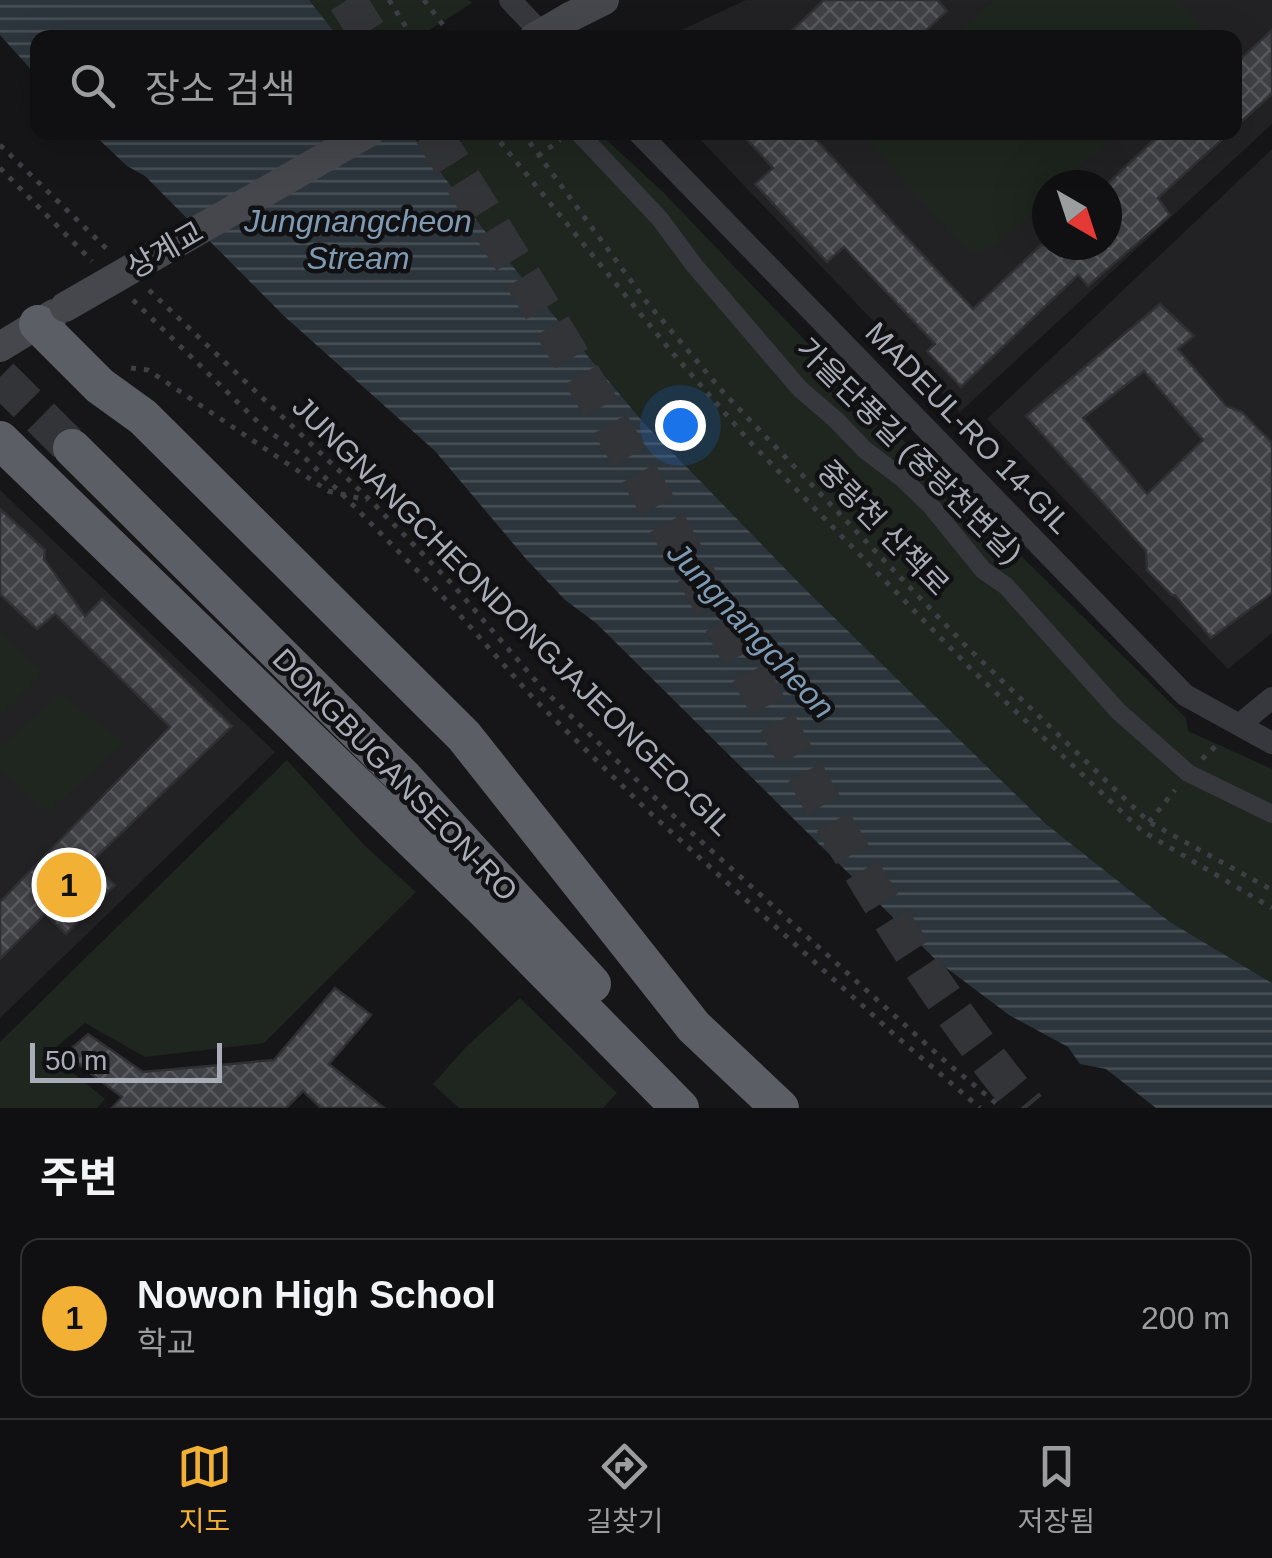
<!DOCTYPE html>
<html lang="ko">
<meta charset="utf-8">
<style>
body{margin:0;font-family:Helvetica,"Noto Sans KR",sans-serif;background:#1e1e20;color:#f1f3f6}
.compass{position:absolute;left:1032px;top:170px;width:90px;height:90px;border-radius:50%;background:#101012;box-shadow:0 10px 40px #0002;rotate:141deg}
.scale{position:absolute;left:30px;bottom:25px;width:192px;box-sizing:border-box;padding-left:10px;border:5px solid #a8adb8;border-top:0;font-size:28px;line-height:35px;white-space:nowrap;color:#a8adb8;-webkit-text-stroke:8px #111113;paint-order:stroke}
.you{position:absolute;left:680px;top:425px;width:35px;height:35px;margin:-25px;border:8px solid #fff;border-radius:50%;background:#1a73e8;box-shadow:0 0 0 15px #1a73e833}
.badge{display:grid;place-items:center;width:65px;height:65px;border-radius:50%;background:#f2b134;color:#111;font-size:32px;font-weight:700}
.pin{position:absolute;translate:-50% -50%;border:5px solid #fff;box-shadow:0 2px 10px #0006}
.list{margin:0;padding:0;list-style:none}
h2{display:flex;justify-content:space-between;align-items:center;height:130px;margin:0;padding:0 40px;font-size:42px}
h2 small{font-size:32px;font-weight:400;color:#9c9d9f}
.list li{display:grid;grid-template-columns:65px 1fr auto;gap:30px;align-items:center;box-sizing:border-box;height:160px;margin:0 20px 20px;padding:0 20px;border:2px solid #303032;border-radius:20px}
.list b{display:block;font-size:38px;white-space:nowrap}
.list p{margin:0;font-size:32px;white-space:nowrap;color:#9c9d9f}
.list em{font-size:32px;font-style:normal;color:#9c9d9f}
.icon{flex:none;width:55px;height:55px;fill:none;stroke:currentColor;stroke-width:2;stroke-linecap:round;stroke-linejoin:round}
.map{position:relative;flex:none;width:1272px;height:1108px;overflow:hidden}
.search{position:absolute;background:#101012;box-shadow:0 10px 40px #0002;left:30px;right:30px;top:30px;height:110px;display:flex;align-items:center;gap:25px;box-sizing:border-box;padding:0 35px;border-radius:20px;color:#9c9d9f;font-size:38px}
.sheet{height:310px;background:#101012}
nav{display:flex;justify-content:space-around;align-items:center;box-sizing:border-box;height:140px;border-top:2px solid #303032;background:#101012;font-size:28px;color:#9c9d9f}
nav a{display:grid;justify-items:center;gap:5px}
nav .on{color:#f2b134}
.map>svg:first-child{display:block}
</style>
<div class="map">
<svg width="1272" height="1108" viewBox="0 0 1272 1108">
<defs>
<pattern id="water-rules" width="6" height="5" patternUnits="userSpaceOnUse" patternTransform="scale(2.5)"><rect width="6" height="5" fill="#2c353c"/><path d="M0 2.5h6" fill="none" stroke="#485056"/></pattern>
<pattern id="building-cross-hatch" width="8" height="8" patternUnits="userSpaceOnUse" patternTransform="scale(2.5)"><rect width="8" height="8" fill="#404145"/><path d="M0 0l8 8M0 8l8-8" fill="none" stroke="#595a5e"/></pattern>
</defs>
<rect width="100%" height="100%" fill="#161618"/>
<path fill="#222225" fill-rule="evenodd" d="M 746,0 L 1272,0 L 1272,124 L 960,412 L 694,133 L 1234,132 L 1234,38 L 664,38 ZM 1047,185 L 1107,185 L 1107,245 L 1047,245 Z
M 1272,149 L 1272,633 L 1228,669 L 987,419 Z
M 0,490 L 275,752 L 0,1018 Z"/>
<path fill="#1e261f" d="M 309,0 L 469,0 L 472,3 L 418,37 L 338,38 Z
M 994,0 L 1178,0 L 1205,29 L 1207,37 L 953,37 Z
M 473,133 L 599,133 L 663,192 L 859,397 L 1186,718 L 1188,731 L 1272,769 L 1272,983 L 1170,922 L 1046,824 L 807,591 L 643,422 L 500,251 L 431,159 Z
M 865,133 L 1117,133 L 1059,185 L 1047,185 L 1047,196 C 1026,216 998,256 967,251 L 869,142 Z
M 0,631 L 43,673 L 0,717 Z
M 60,694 L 124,742 L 48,813 L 0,768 L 0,747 Z
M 287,760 L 364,845 L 416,892 L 264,1043 L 145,1057 L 85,1023 L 49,1053 L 105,1099 L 97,1108 L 0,1108 L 0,1042 Z
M 520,998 L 617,1093 L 603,1108 L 459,1108 L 433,1084 L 467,1046 Z"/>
<path fill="url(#water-rules)" d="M 0,0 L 309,0 L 338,37 L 38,38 L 37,76 L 0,35 Z
M 92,133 L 411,133 L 500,251 L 643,422 L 807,591 L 1046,824 L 1170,922 L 1272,983 L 1272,1108 L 1156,1108 L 1106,1069 L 1080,1064 L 1068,1047 L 1009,1015 L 936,960 L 596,623 L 565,600 L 527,560 L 435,451 L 284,316 L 145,176 L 127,166 Z"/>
<path fill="url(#building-cross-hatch)" stroke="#303034" stroke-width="2.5" fill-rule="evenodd" d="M 824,0 L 937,0 L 947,11 L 918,38 L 784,38 Z
M 1272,30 L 1272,94 L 1234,128 L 1234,65 Z
M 740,132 L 809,132 L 973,309 L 1041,245 L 1107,245 L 1107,184 L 1162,132 L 1230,132 L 1158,198 L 1170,215 L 1088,286 L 1078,275 L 961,387 L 927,351 L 935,344 L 844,247 L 827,262 L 755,184 L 773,168 Z
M 1160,304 L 1194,336 L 1178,349 L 1226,406 L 1242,412 L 1272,443 L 1272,593 L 1211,638 L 1175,595 L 1172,595 L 1147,570 L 1146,551 L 1026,416 ZM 1144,371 L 1203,440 L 1147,494 L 1083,418 Z
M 0,509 L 45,550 L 44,559 L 85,616 L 102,599 L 232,726 L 91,862 L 115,885 L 66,934 L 45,914 L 0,959 L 0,902 L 170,727 L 55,614 L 37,629 L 0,594 Z
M 335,988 L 371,1015 L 329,1064 L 384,1108 L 321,1108 L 303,1091 L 286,1108 L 112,1108 L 122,1097 L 65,1054 L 88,1034 L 143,1072 L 274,1060 Z"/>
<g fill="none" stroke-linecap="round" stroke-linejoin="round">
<path stroke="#333438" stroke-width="38" stroke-dasharray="38 19" stroke-linecap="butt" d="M 347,0 L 371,38
M 432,132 C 524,277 613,424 696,575 C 797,757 893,947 1027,1108
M 0,377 L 72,448"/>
<path stroke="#3d3f44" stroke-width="5" stroke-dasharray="5 8" stroke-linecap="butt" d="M 389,0 L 413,38
M 424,0 L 453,38
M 492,132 L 670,350 L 752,444 L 972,670 L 1142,831 L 1272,908
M 522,132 L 645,300 L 724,393 L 966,646 L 1149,822 L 1272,890
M 0,145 L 109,251
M 538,156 L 560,140
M 0,168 L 92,261
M 149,290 L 370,500 L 453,585 L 542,688 L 682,824 L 946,1062 L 1002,1108
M 133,300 L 262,426 L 304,457 L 342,494 L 451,605 L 534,699 L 646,809 L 896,1036 L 980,1108
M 131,368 L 148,370 L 328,491 L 367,500
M 1202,759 L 1220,742
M 1149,822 L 1175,790"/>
<path stroke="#37383d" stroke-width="18" d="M 578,132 L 660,219 L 694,265 L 800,389 L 835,419 L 865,450 L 902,478 L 931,506 L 983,570 L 1006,586 L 1118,711 L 1188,773 L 1272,814"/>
<path stroke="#37383d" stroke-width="22" d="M 510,0 L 546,38
M 638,132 L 1185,695 L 1272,743
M 1239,725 L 1272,698"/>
<path stroke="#45474d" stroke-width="30" d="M 570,17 L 604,0
M 0,347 L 54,314"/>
<path stroke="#5b5e65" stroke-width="38" d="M 38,324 L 100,386 L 143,417 L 464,736 L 694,1027 L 780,1108
M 0,440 L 480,905 L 680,1108
M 72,448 L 404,778 L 592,984"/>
<path stroke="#45474d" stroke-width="30" d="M 534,38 L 570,17
M 65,307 L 369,132"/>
</g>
<g text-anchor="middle" stroke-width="9" stroke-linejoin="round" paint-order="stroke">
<g font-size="30" fill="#a8adb8" stroke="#111113">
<text transform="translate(165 250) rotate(-30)" y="10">상계교</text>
<text transform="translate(968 428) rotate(46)" y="10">MADEUL-RO 14-GIL</text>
<text transform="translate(909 451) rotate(45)" y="10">가을단풍길 (중랑천변길)</text>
<text transform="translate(883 528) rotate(46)" y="10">중랑천 산책로</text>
<text transform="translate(512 616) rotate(45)" y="10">JUNGNANGCHEONDONGJAJEONGEO-GIL</text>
<text transform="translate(395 775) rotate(46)" y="10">DONGBUGANSEON-RO</text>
</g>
<g font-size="32" font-style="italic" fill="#7f9bb3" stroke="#111113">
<text x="358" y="232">Jungnangcheon<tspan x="358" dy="37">Stream</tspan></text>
<text transform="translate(751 630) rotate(47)" y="11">Jungnangcheon</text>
</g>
</g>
</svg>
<svg class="compass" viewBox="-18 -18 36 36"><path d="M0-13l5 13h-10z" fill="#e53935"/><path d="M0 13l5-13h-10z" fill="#9c9d9f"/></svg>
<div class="scale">50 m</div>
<div class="you"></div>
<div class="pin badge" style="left:69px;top:885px">1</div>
<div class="search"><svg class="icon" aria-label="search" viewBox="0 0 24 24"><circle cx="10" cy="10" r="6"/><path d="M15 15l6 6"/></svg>장소 검색</div>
</div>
<section class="sheet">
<h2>주변<small></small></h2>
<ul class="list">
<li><span class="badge">1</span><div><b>Nowon High School</b><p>학교</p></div><em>200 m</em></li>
</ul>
</section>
<nav>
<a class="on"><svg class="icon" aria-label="map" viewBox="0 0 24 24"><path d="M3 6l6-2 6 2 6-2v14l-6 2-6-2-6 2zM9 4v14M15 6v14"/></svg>지도</a>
<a><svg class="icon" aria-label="directions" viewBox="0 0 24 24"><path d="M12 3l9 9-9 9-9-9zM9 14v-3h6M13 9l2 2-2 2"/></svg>길찾기</a>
<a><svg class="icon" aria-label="saved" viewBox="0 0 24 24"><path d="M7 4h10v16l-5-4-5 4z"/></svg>저장됨</a>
</nav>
